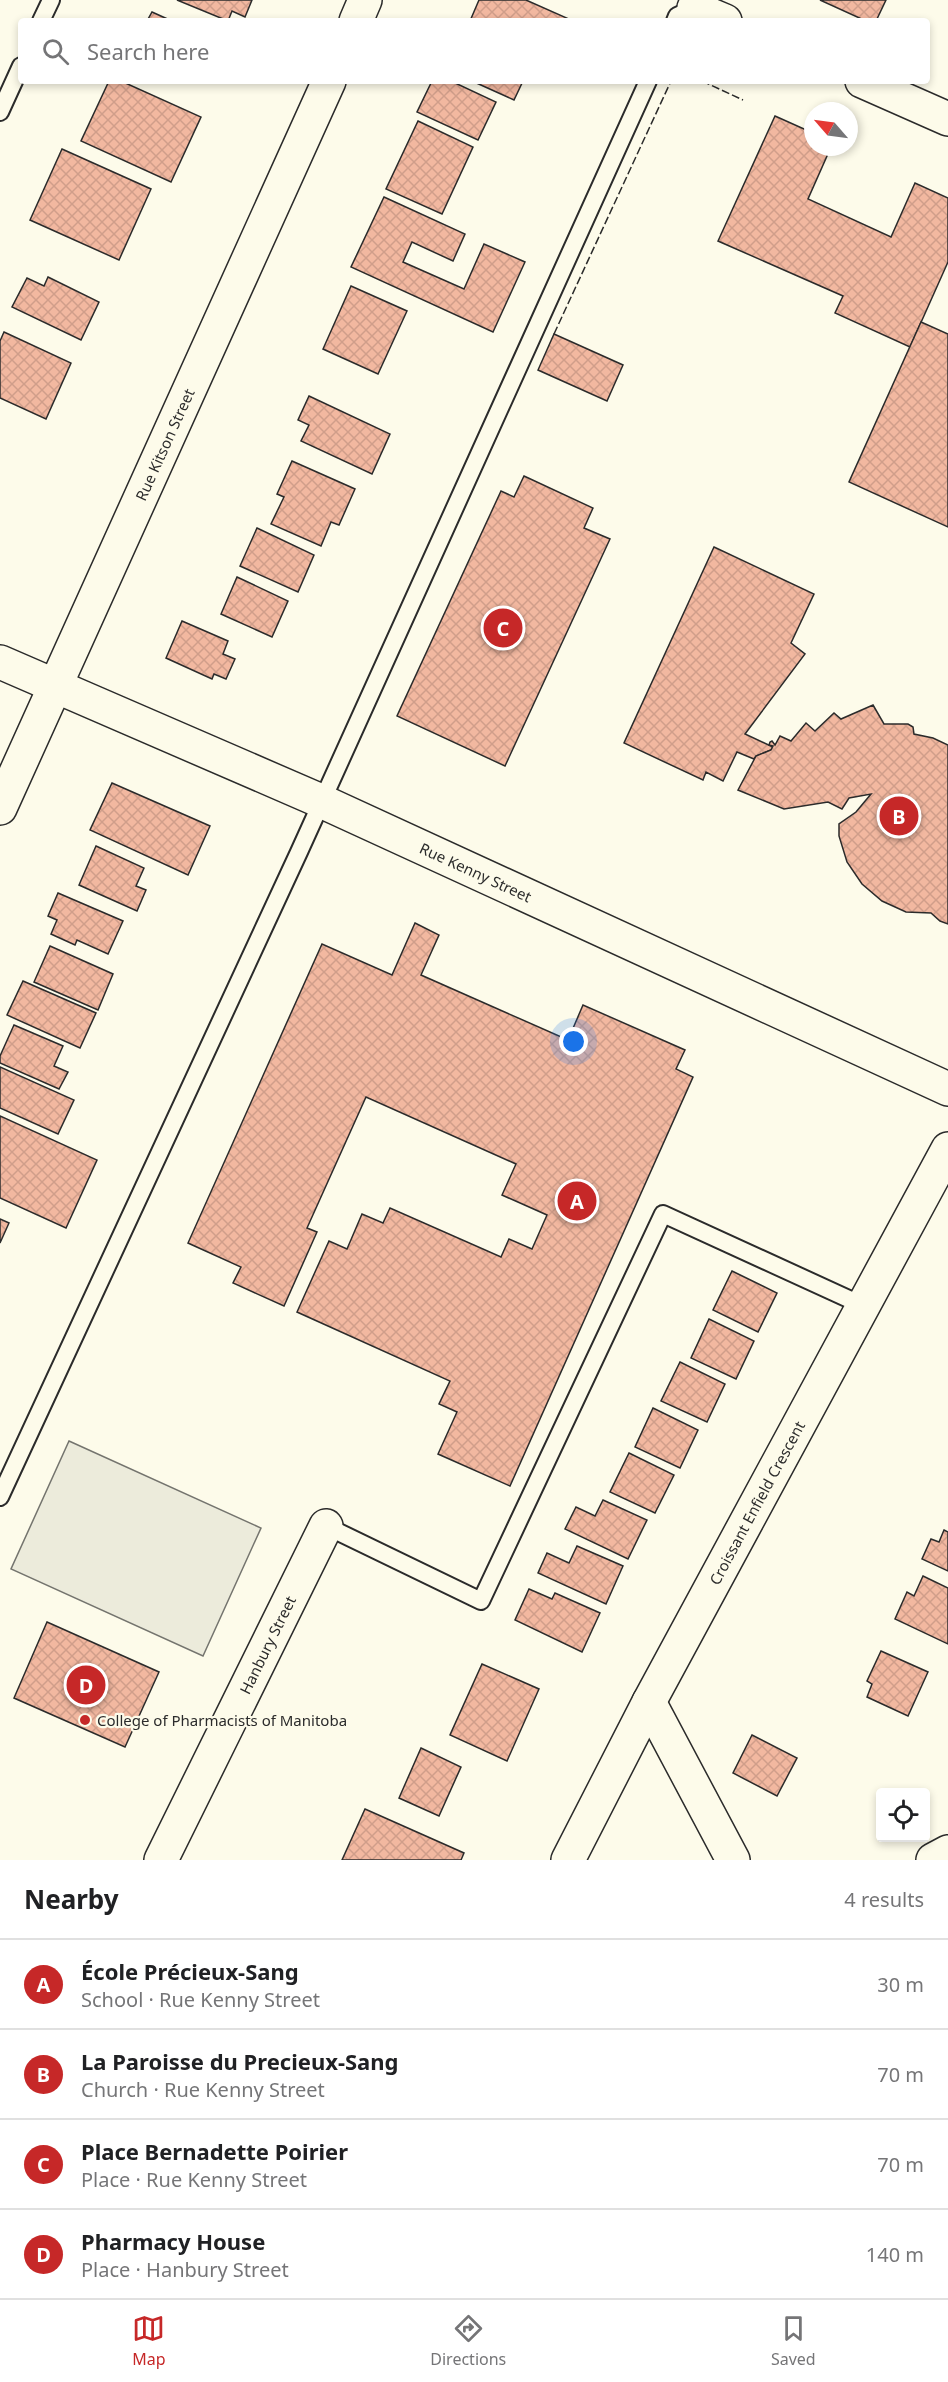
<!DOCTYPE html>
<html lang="en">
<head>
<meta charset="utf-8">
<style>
  body { margin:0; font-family:"Noto Sans",sans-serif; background:#f6f6f6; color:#202124 }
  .controls { position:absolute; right:18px; bottom:18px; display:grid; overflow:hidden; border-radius:6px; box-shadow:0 3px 9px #0003 }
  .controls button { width:54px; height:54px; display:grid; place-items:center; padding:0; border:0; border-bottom:2px solid #e0e0e0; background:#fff; color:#202124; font:30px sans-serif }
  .compass { position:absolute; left:804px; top:102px; width:54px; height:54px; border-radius:50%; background:#fff; box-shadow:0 3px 9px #0003; rotate:298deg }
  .you { position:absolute; left:574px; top:1042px; width:21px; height:21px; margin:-15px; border:4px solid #fff; border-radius:50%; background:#1a73e8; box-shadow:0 0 0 9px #1a73e833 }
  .badge { display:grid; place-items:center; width:39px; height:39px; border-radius:50%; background:#c62828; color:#fff; font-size:20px; font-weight:700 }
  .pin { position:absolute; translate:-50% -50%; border:3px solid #fff; box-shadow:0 2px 6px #0006 }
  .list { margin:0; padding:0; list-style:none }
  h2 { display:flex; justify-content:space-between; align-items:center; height:78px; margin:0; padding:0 24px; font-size:26px }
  h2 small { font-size:20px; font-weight:400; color:#757577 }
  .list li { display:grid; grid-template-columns:39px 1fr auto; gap:18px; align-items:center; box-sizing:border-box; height:90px; padding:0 24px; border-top:2px solid #e0e0e0 }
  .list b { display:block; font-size:22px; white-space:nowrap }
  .list p { margin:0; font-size:20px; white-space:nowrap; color:#757577 }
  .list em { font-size:20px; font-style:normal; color:#757577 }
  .icon { flex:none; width:33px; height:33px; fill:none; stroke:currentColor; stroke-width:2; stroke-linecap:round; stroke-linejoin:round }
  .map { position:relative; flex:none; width:948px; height:1860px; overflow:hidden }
  .search { position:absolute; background:#fff; box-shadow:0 3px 9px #0003; left:18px; right:18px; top:18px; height:66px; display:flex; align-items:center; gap:15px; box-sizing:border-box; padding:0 21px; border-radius:6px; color:#757577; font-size:22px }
  .sheet { height:438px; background:#fff }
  nav { display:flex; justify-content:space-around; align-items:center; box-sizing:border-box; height:84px; border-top:2px solid #e0e0e0; background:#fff; font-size:16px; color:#757577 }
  nav a { display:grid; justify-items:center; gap:3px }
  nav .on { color:#c62828 }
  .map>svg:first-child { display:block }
</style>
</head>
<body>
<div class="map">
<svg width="948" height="1860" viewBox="0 0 948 1860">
  <defs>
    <pattern id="building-cross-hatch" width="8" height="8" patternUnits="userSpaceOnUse" patternTransform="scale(1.5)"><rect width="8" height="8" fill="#f2b8a0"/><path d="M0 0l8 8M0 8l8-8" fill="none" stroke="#d09e8a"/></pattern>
  </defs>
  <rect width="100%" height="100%" fill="#fdfbea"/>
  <path fill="#ecebdb" stroke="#74746e" stroke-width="1.5" d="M69 1441 261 1528 203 1656 11 1569Z"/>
  <g fill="url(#building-cross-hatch)" stroke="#2b2b2b" stroke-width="1.5">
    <path d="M177 0H252L245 17 232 11 228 21Z"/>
    <path d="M479 0H526L569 19 568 21H470Z"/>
    <path d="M820 0H886L876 21H866Z"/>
    <path d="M152 12 172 21H147Z"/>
    <path d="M109 81H121L201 117 171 182 81 141Z"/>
    <path d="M432 81H451L496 102 478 140 417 112Z"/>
    <path d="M472 81H523L514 100Z"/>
    <path d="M775 116 813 133V147H831L808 199 891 237 915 183 948 198V262L910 347 835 313 843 296 718 241Z"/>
    <path d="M418 121 473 147 442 214 386 189Z"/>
    <path d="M62 149 151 189 119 260 30 220Z"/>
    <path d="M384 197 465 234 453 261 412 242 403 262 464 289 484 244 525 262 493 332 351 267Z"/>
    <path d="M48 277 99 302 81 340 12 307 27 278 44 286Z"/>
    <path d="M351 286 407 311 378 374 323 349Z"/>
    <path d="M921 322 948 334V527L849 482Z"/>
    <path d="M4 332 71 363 46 419 0 398V341Z"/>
    <path d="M554 334 623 365 607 401 538 370Z"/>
    <path d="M309 396 390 434 372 474 301 441 309 425 298 420Z"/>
    <path d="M292 461 355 489 339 525 331 522 321 546 271 524 284 497 277 494Z"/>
    <path d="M524 476 593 508 584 528 610 539 505 766 397 716 501 491 514 497Z"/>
    <path d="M257 528 314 555 298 592 240 566Z"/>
    <path d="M714 547 814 594 791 643 805 654 745 734 773 747 771 750 756 756 754 759 737 752 723 781 706 772 703 780 624 743Z"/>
    <path d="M237 577 288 601 272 637 221 614Z"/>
    <path d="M182 621 228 641 223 654 235 659 226 679 214 674 212 679 166 658Z"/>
    <path d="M873 705 884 724H908L913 727 914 734 933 738 948 745V924L940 921 931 913 906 912 882 901 862 884 847 862 839 836V824L856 812 871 794 849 798 842 809 828 802 784 809 738 790 756 756 771 750 773 746 769 745 770 742 772 741 775 745 780 736 791 741 806 723 815 731 834 713 841 719Z"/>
    <path d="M112 783 210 826 188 875 90 830Z"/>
    <path d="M96 846 144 868 136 886 146 890 137 911 79 885Z"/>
    <path d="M58 893 123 921 108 954 77 940 75 945 51 934 57 920 48 916Z"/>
    <path d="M415 923 439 935 421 975 568 1040 583 1005 685 1050 676 1069 693 1077 510 1486 438 1454 457 1412 439 1404 450 1381 297 1312 329 1241 347 1249 362 1214 383 1223 390 1208 501 1257 509 1239 532 1249 547 1215 502 1195 516 1164 366 1097 307 1228 317 1232 284 1306 233 1283 241 1267 188 1243 322 944 392 975Z"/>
    <path d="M50 946 113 974 98 1010 34 982Z"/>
    <path d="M23 981 96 1013 80 1048 7 1015Z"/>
    <path d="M14 1025 63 1046 54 1066 68 1072 59 1089 0 1063V1056Z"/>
    <path d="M0 1067 74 1100 58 1134 0 1108Z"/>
    <path d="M0 1116 97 1160 66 1228 0 1198Z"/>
    <path d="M0 1219 9 1223 0 1243Z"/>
    <path d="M732 1271 777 1293 758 1332 713 1310Z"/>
    <path d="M709 1319 754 1341 736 1379 691 1358Z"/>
    <path d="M680 1362 725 1384 707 1422 661 1401Z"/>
    <path d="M653 1408 698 1430 680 1468 635 1447Z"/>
    <path d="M629 1453 674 1475 655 1513 610 1492Z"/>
    <path d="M603 1500 647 1520 628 1559 565 1529 576 1507 595 1516Z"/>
    <path d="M944 1530 948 1532V1571L922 1559 931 1539 939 1542Z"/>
    <path d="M577 1546 623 1566 606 1604 538 1573 547 1553 569 1563Z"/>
    <path d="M923 1576 948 1588V1644L895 1619 907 1592 914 1596Z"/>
    <path d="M529 1589 552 1599 555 1593 600 1613 582 1652 515 1620Z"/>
    <path d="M47 1622 159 1672 125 1747 14 1698Z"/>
    <path d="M881 1651 928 1672 908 1716 867 1697 872 1684 867 1681Z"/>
    <path d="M482 1664 539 1689 507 1761 450 1735Z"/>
    <path d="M752 1735 797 1758 777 1796 733 1773Z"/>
    <path d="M421 1748 461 1767 439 1816 399 1798Z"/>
    <path d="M365 1809 464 1853 461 1860H342Z"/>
  </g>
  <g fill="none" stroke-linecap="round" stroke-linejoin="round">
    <g stroke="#2b2b2b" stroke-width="20">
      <g id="lane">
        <path d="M41 21 51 0"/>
        <path d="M675 21 677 16 694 8"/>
        <path d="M0 112 21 66"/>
        <path d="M0 1497 299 852 648 81"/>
        <path d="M326 1526 481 1601 663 1214 864 1306"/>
      </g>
    </g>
    <g stroke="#2b2b2b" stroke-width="36">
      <g id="street">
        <path d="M698 0 694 8 725 21"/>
        <path d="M356 21 365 0"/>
        <path d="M862 81 948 119"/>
        <path id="s1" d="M0 662 321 801 948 1089"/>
        <path id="s2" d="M0 808 329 81"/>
        <path id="s3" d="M161 1860 326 1526"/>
      </g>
    </g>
    <g stroke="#2b2b2b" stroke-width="36">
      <g id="secondary">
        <path id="s4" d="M568 1860 649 1702 948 1149"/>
      </g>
    </g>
    <g stroke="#2b2b2b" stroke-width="36">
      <g id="highway">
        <path d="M649 1702 733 1860"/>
        <path d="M933 1860 948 1852"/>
      </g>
    </g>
    <use href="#lane" stroke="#fdfbea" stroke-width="16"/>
    <use href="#street" stroke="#fdfbea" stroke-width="33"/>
    <use href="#secondary" stroke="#fdfbea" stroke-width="33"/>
    <use href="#highway" stroke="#fdfbea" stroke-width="33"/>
    <g stroke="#2b2b2b" stroke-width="1.5" stroke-dasharray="8 3" stroke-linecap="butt">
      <path d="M702 81 743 100"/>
      <path d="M554 334 671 81"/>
    </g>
  </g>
  <circle fill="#c62828" stroke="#fdfbea" stroke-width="2" cx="85" cy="1720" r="6"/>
  <g text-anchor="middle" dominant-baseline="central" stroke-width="4.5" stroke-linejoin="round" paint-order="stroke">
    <g font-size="15" fill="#2b2b2b" stroke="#fdfbea">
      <text stroke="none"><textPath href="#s2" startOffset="399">Rue Kitson Street</textPath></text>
      <text stroke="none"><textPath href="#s1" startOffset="520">Rue Kenny Street</textPath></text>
      <text stroke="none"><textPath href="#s4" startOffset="404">Croissant Enfield Crescent</textPath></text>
      <text stroke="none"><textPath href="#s3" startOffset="240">Hanbury Street</textPath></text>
    </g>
    <g font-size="15" fill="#2b2b2b" stroke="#fdfbea" text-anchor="start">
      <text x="97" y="1720">College of Pharmacists of Manitoba</text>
    </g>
  </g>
</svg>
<div class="controls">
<button><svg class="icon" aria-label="locate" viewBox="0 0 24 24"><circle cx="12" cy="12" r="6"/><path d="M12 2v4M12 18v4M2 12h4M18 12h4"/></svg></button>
</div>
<svg class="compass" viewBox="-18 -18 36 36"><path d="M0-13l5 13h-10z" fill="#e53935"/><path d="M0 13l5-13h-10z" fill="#757577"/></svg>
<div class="you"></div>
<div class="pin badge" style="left:577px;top:1201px">A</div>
<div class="pin badge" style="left:899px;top:816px">B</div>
<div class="pin badge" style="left:503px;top:628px">C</div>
<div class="pin badge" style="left:86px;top:1685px">D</div>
<div class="search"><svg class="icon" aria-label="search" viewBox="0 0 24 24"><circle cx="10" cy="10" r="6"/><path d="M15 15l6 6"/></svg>Search here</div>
</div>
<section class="sheet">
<h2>Nearby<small>4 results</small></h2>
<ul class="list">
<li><span class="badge">A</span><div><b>École Précieux-Sang</b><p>School · Rue Kenny Street</p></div><em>30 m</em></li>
<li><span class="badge">B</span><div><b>La Paroisse du Precieux-Sang</b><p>Church · Rue Kenny Street</p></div><em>70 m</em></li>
<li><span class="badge">C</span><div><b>Place Bernadette Poirier</b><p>Place · Rue Kenny Street</p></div><em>70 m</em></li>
<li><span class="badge">D</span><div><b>Pharmacy House</b><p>Place · Hanbury Street</p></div><em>140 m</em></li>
</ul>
</section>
<nav>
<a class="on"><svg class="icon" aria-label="map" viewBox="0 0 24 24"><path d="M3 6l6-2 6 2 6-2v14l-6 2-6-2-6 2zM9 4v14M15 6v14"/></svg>Map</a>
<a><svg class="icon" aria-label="directions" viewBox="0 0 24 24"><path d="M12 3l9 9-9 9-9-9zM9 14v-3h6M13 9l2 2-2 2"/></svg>Directions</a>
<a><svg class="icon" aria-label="saved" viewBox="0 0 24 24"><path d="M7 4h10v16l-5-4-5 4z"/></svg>Saved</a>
</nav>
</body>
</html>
